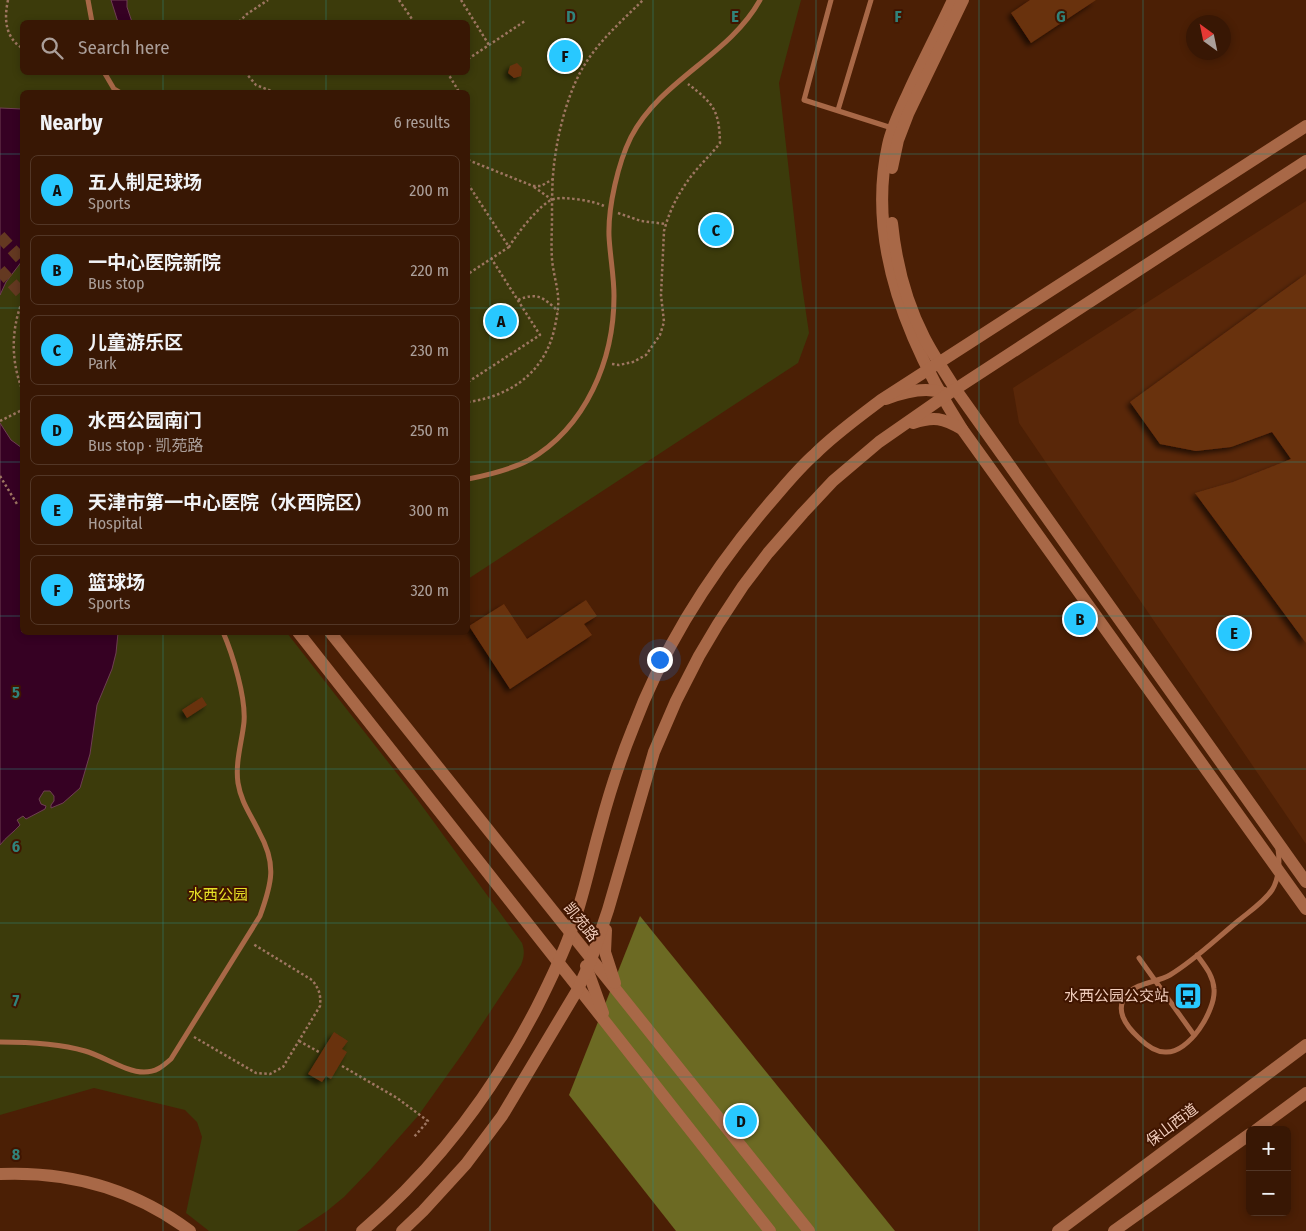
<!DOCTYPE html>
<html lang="en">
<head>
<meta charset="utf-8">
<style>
  body { margin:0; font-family:"Fira Sans Condensed","Noto Sans SC",sans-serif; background:#432413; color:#f1f3f6 }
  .controls { position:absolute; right:15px; bottom:15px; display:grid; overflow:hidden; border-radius:8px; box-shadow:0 2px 8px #0003 }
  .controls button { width:45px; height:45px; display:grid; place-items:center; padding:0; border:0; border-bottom:1px solid #523626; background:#381704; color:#f1f3f6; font:25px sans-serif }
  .compass { position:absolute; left:1186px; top:15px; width:45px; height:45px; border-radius:50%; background:#381704; box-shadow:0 2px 8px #0003; rotate:327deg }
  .you { position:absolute; left:659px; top:659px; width:18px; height:18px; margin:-12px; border:4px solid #fff; border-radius:50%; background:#1a73e8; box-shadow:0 0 0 8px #1a73e833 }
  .badge { display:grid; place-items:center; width:32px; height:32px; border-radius:50%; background:#28c8ff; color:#111; font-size:16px; font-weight:700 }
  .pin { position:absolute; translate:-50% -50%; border:2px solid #fff; box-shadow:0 1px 5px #0006 }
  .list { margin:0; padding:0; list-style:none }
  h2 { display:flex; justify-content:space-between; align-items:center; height:65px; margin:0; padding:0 20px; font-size:21px }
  h2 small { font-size:16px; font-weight:400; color:#ab9f9a }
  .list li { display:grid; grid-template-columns:32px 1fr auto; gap:15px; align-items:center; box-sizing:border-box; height:70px; margin:0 10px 10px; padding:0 10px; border:1px solid #523626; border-radius:8px }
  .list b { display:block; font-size:19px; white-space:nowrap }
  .list p { margin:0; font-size:16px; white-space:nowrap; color:#ab9f9a }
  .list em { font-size:16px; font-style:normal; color:#ab9f9a }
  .icon { flex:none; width:28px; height:28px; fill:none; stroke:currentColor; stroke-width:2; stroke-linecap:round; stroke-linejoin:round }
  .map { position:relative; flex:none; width:1306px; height:1231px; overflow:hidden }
  .search { position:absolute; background:#381704; box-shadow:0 2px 8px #0003; left:20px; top:20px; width:450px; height:55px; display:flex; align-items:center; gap:12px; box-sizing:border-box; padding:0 18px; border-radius:8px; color:#ab9f9a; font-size:19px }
  .panel { position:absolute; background:#381704; box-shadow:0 2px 8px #0003; left:20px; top:90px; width:450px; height:545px; border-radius:8px }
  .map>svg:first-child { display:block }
</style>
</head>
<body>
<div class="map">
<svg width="1306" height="1231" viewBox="0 0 1306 1231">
  <defs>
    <filter id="shadow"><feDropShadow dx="-3.5" dy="3.5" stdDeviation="2.5" flood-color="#0009"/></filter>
  </defs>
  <rect width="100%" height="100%" fill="#4b1f05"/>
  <path fill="#592709" d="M1306 201V844L1019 423 1013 388Z"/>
  <path fill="#3c3b0b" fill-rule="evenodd" d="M0 0H801L779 83 801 279 809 333 798 363 468 579V92H22V632L287 633 417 799 522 943C525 951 524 958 521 965L463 1053 418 1116 371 1169 344 1197 327 1211 297 1231H209L186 1213 202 1137 197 1122 185 1110 94 1088 0 1115ZM22 22H468V72H22Z"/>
  <path fill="#6c6a23" d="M640 916 895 1231H676L569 1095Z"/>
  <g fill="#360123" stroke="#6f3f52">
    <path d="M111 0H127V7L132 22H118Z"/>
    <path d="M0 108 22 109V261L6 282 0 295Z"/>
    <path d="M0 423 11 440 22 448V632L118 633 116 653 112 669 97 705 90 754 80 788 63 803 51 808V805L54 801V796L50 791H44L39 799 41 804 46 806 45 809 26 819 23 816 17 820 20 825C14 832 6 837 0 845Z"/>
  </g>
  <g fill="#69310f" filter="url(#shadow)">
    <path d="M1030 0H1096L1031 43 1011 13Z"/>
    <path d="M517 63 522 68 521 76 514 78 508 73 510 66Z"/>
    <path d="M1306 274V643L1195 493 1233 482 1291 459 1272 432 1231 447 1196 451 1160 444 1130 402Z"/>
    <path d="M586 600 597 616 584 624 592 635 510 689 469 626 504 604 527 639Z"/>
    <path d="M202 697 207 705 187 718 182 710Z"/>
    <path d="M334 1032 348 1041 342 1049 347 1052 331 1079 326 1076 322 1082 308 1074Z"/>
  </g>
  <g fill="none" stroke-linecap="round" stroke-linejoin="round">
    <g stroke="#643921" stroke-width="12" stroke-dasharray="12 6" stroke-linecap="butt">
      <path d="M0 236 22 260"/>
      <path d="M0 270 22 294"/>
    </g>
    <g stroke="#9e7661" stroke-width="2.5" stroke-dasharray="2.5 2.5" stroke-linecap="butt">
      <path d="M8 0C4 19 5 37 22 48"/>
      <path d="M399 0 414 22"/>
      <path d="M461 0 489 45"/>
      <path d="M239 22 247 14 268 0"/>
      <path d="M468 59 525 21"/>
      <path d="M245 72 256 85 274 92"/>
      <path d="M447 72 458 90 454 92"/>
      <path d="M468 160 533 186H541L553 179"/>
      <path d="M468 184 509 247 468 274"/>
      <path d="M534 187 551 199"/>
      <path d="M618 213 641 221 666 224"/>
      <path d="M509 247C516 235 541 202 554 199 564 196 594 201 604 206"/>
      <path d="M518 300C537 292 543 297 558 311"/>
      <path d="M22 302C11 330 11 361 22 389"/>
      <path d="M612 364 619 365 633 362 646 355 660 335 664 322 661 295 664 231C670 208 681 188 697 169 705 160 713 152 720 143 719 110 714 104 688 84"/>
      <path d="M468 382 540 335 491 258"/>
      <path d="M468 402C512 396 546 371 555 326 557 316 559 307 558 296 557 284 553 272 552 259 551 245 552 231 552 217 552 197 552 177 555 157 559 127 570 86 587 61 602 38 624 19 643 0"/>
      <path d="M0 421 22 410"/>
      <path d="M0 476 17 504"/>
      <path d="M194 1037 256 1073 270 1074 283 1067 320 1006C321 994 319 989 312 980L253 944"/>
      <path d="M299 1041 319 1052"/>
      <path d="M342 1066 397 1098 428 1121 414 1137"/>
    </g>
    <g stroke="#a86847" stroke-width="5">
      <path d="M88 0 92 22"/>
      <path d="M831 0 804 100 892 128"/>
      <path d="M104 72 114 89 119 92"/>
      <path d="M838 110 871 0"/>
      <path d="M468 479C488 475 510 470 529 460 586 427 614 360 614 296 614 276 610 256 609 236 608 207 618 163 631 137 661 79 729 56 760 0"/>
      <path d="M1197 955C1205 966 1213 975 1214 989 1216 1010 1189 1054 1165 1052 1155 1052 1146 1045 1139 1038 1126 1026 1113 1009 1128 993 1137 983 1158 982 1170 975 1195 960 1216 939 1238 921 1250 911 1264 902 1272 890 1279 879 1280 862 1278 849"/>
      <path d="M1139 958 1194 1035"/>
      <path d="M0 1042C28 1042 57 1043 85 1051 103 1056 126 1072 144 1072 156 1072 162 1067 171 1059L260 916C272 883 277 864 259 832 251 815 241 802 238 783 235 762 242 742 244 722 246 698 233 655 223 632"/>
    </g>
    <g stroke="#a86847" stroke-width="12">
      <path d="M953 0C939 30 924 59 910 89 902 107 892 126 888 145 866 244 910 347 962 429L1306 909"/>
      <path d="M892 168 898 140 908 114 963 0"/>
      <path d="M892 223C896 262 906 302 924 337 933 355 945 372 956 390L1306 882"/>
      <path d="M886 399C904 392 925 386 944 393"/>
      <path d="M0 1174C70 1171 134 1189 190 1231"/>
    </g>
    <g stroke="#a86847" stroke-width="12">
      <path d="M913 423C934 416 943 418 962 429"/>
      <path d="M298 632 770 1231"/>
      <path d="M330 632 809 1231"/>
      <path d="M606 930 605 952 615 983"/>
      <path d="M586 966 603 1013"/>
      <path d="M1256 1130 1306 1093"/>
      <path d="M362 1231C435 1169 493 1092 537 1007 549 983 561 959 570 934 583 899 590 863 600 828 609 794 620 760 633 728 665 643 715 566 774 498 787 483 800 467 815 454 835 434 859 417 881 400L1306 126"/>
      <path d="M402 1231 423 1211 466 1164 502 1116 578 989 591 960 608 910 654 752 676 701 699 656 718 624 743 586 768 553 803 513 833 481 879 442 948 394 1306 161"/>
      <path d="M1058 1231 1306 1045"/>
      <path d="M1114 1231 1250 1134"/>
    </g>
  </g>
  <path fill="none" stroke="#31837a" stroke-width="1" stroke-opacity="0.55" d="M163 0V22M326 0V22M490 0V1231M653 0V1231M816 0V1231M979 0V1231M1143 0V1231M163 72V92M326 72V92M0 154H22M468 154H1306M0 308H22M468 308H1306M0 462H22M468 462H1306M0 616H22M468 616H1306M163 632V1231M326 632V1231M0 769H1306M0 923H1306M0 1077H1306"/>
  <defs>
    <g id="bus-square" transform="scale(1.4375)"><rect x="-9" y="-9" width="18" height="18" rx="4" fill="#28c8ff" stroke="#401500"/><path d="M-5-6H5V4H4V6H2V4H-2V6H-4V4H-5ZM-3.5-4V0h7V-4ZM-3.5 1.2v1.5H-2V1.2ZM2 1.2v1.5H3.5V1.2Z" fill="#111"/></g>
  </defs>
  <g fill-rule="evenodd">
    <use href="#bus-square" x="1188" y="996"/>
  </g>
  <g text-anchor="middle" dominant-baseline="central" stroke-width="4" stroke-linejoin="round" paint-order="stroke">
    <g font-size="15" fill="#e7e125" stroke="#401500">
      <text x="218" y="895">水西公园</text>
    </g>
    <g font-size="15" fill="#f3cfbe" stroke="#401500">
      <text transform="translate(581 922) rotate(51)">凯苑路</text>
      <text transform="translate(1172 1125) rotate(-37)">保山西道</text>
    </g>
    <g font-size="15" fill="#f3cfbe" stroke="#401500" text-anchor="end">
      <text x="1169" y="996">水西公园公交站</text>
    </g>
  </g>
  <g font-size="16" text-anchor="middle" font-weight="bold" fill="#31837a" stroke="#401500" stroke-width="4" stroke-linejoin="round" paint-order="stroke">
    <text x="571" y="22">D</text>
    <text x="735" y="22">E</text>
    <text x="898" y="22">F</text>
    <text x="1061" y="22">G</text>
    <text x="16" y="698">5</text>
    <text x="16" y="852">6</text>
    <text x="16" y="1006">7</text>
    <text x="16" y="1160">8</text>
  </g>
</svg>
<div class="controls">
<button>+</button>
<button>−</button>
</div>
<svg class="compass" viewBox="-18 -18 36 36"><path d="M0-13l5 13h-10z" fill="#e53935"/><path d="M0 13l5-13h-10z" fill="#ab9f9a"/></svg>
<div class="you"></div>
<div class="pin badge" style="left:501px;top:321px">A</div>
<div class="pin badge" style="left:1080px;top:619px">B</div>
<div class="pin badge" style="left:716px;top:230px">C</div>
<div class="pin badge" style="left:741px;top:1121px">D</div>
<div class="pin badge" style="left:1234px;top:633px">E</div>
<div class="pin badge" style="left:565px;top:56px">F</div>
<div class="search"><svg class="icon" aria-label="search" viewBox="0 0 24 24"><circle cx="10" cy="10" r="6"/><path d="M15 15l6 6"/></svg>Search here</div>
<section class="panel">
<h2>Nearby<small>6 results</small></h2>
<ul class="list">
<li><span class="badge">A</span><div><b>五人制足球场</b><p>Sports</p></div><em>200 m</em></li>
<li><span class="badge">B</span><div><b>一中心医院新院</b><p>Bus stop</p></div><em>220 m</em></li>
<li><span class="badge">C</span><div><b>儿童游乐区</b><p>Park</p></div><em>230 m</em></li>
<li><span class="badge">D</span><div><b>水西公园南门</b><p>Bus stop · 凯苑路</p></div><em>250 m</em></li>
<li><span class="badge">E</span><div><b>天津市第一中心医院（水西院区）</b><p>Hospital</p></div><em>300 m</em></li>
<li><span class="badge">F</span><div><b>篮球场</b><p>Sports</p></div><em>320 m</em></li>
</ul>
</section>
</div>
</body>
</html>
